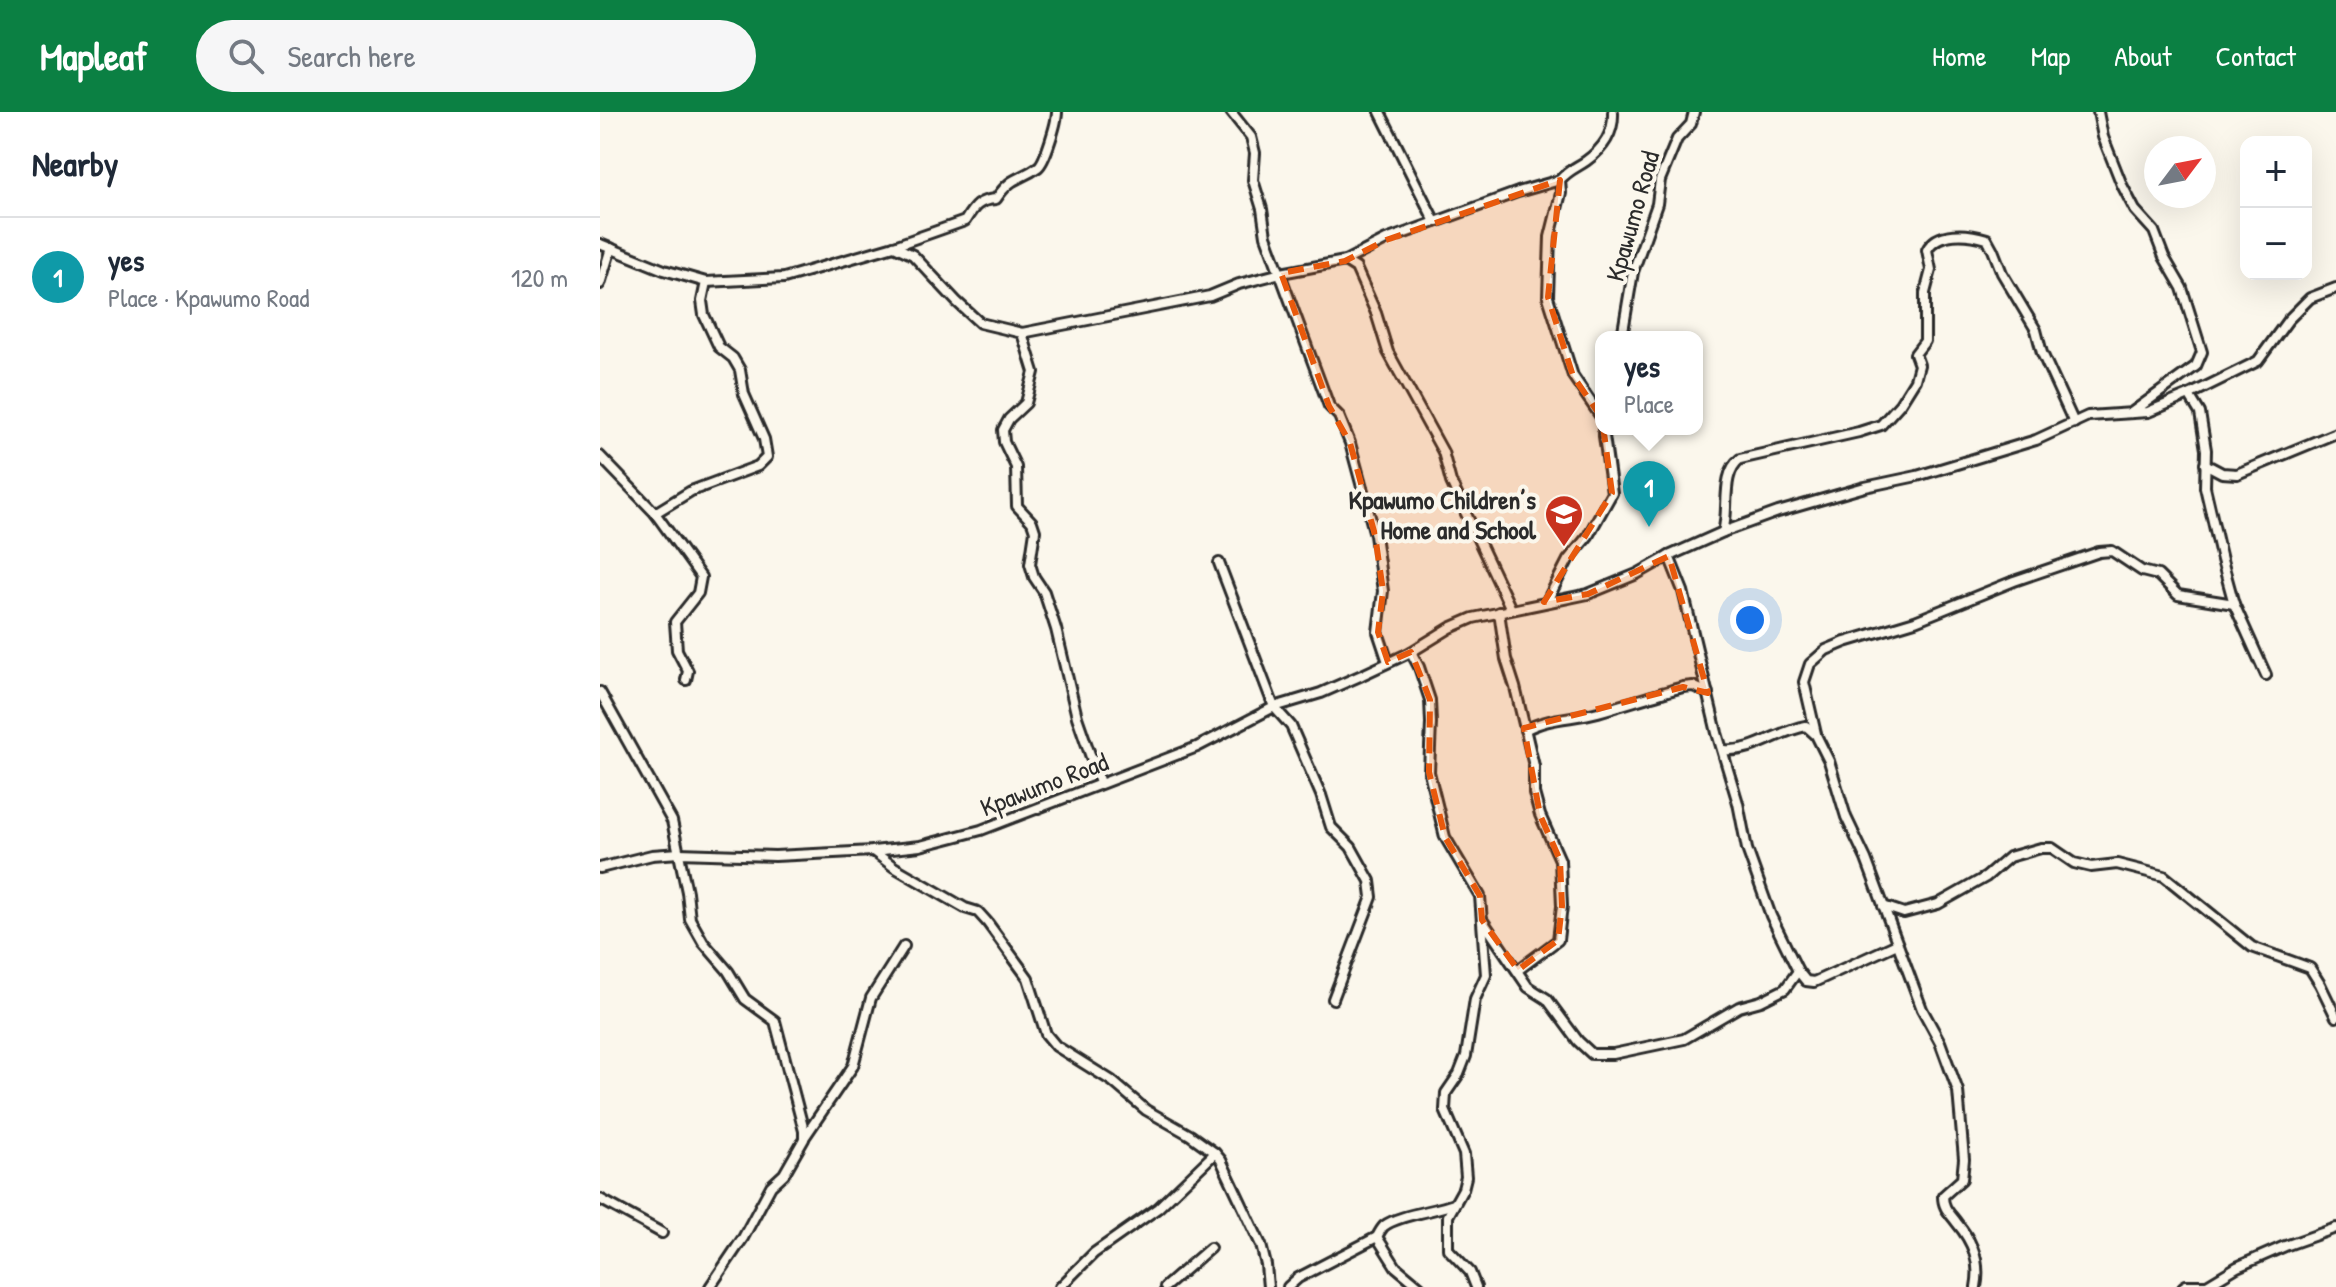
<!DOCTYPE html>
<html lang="en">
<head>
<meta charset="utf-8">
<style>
  body { margin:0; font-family:"Patrick Hand",sans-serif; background:#f6f6f7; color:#1f2937 }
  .controls { position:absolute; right:24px; top:24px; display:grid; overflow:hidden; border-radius:16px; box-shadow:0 8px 32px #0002 }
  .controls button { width:72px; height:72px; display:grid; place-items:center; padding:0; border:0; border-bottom:2px solid #e0e1e3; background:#fff; color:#1f2937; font:40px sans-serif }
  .compass { position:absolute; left:1544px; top:24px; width:72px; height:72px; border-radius:50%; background:#fff; box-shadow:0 8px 32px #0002; rotate:58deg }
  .you { position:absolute; left:1150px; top:508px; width:28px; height:28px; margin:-20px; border:6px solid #fff; border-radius:50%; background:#1a73e8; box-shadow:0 0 0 12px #1a73e833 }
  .badge { display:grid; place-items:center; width:52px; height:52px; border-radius:50%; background:#0b8043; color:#fff; font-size:26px; font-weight:700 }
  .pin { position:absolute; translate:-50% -66px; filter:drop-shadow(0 2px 4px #0008) }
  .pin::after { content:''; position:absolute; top:42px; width:28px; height:24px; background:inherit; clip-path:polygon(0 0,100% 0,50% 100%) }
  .popup { position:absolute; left:995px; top:219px; width:108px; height:104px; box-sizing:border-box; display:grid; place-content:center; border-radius:16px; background:#fff; filter:drop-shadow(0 2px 6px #0005); font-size:26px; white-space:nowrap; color:#747a83 }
  .popup b { font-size:30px; color:#1f2937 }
  .popup::after { content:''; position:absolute; left:50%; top:100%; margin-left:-16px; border:16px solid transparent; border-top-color:#fff }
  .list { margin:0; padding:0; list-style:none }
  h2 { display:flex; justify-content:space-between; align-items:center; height:104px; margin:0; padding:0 32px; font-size:34px }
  h2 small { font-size:26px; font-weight:400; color:#747a83 }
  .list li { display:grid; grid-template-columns:52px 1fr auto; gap:24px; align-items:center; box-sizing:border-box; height:120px; padding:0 32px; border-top:2px solid #e0e1e3 }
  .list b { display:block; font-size:30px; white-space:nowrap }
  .list p { margin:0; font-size:26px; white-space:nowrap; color:#747a83 }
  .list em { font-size:26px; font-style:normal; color:#747a83 }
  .icon { flex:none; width:44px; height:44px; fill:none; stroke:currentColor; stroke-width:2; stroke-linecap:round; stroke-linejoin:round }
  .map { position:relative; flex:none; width:1736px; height:1175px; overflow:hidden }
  header { display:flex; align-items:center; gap:48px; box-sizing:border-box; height:112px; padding:0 40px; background:#0b8043; color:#fff }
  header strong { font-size:38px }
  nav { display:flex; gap:44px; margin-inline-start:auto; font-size:28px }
  .search { width:560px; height:72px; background:#f6f6f7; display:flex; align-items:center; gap:20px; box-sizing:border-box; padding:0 28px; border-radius:44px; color:#747a83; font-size:30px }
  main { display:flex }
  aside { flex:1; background:#fff }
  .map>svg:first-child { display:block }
</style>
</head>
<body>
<header>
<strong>Mapleaf</strong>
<div class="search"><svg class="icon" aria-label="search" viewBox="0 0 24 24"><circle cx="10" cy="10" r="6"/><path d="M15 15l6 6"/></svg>Search here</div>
<nav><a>Home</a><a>Map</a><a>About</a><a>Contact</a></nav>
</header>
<main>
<aside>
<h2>Nearby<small></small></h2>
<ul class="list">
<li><span class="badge" style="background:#0f9aa8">1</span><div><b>yes</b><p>Place · Kpawumo Road</p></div><em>120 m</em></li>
</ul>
</aside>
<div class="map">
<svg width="1736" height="1175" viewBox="0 0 1736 1175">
  <rect width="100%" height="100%" fill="#fbf7ec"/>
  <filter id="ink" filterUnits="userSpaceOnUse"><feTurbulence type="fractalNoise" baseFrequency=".0125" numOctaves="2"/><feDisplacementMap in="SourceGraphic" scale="16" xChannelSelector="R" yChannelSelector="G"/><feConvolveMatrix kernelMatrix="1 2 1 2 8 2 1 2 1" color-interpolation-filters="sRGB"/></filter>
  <g filter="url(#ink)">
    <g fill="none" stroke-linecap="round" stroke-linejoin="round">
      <g stroke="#2b2b2b" stroke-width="14">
        <g id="street">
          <path d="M631 0 651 25 655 41 653 68 662 97 666 124 729 294 739 304 750 331 775 423 783 479 778 520 788 550"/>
          <path d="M780 0 835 110"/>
          <path d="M1498 0 1503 25 1522 73 1535 98 1554 119 1564 145 1582 176 1602 240 1596 254 1531 301"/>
          <path d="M0 132 64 158 106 170 184 166 294 134 365 109C374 94 379 88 396 87 412 63 419 69 438 55 445 50 457 10 457 0"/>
          <path d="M294 134 313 143 357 190 380 211 422 221 610 184 639 172 681 161 745 149 786 128 918 80 960 68"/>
          <path d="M745 149 756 156 776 201 788 240 843 340 851 370 911 497"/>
          <path d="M0 172 11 136"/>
          <path d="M422 221 434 260 426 291 409 307 403 318 404 330 416 355 417 394 432 410 435 419 430 452 434 465 444 480 456 517 477 605 500 671"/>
          <path d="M1022 225 1033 160 1057 92 1060 68 1077 27 1091 12 1094 0"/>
          <path d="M1589 283 1600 301 1606 338 1605 375 1622 448 1634 492 1666 563"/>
          <path d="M1001 305 973 264 948 185 950 125 961 81 960 68C968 58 976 56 986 49 1004 36 1014 21 1013 0"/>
          <path d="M0 344 55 401 101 465 98 481 75 510 77 538 88 559 86 568"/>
          <path d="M1605 352 1622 361 1637 362 1736 321"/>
          <path d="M55 401 91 379 158 354 167 345 164 327 144 282 140 258 133 246 119 235 104 203 102 189 106 170"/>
          <path d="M1123 420C1130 398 1120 362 1140 347L1259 320 1281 313 1300 292 1315 268 1319 253 1315 242 1325 229V181L1331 158 1327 138C1337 118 1368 121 1387 127L1393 138 1402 161 1436 218 1442 241 1474 311"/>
          <path d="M1069 444 1083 479 1117 621 1138 691 1147 737 1171 804 1198 859 1206 869 1214 870 1297 832"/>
          <path d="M619 451 674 595 691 614 721 683 731 715 751 735 770 769 772 785 733 887"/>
          <path d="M947 489 968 448 988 424 1012 381 1003 317"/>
          <path d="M899 500 906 547 915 575 934 654V681L940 703 960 748 962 794 958 828 918 858"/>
          <path d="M811 540 819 555 830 588 831 611 829 660 845 725 880 784 886 863 875 887 866 944 859 962 846 981 845 998 864 1042 866 1065 863 1077 848 1104V1137L870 1160 876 1175"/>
          <path d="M0 580 72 709 87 780 90 807 103 830 128 859 145 887 175 909 204 1019V1027L184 1062 171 1074 143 1126 110 1175"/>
          <path d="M925 618C948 605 973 607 998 600 1026 592 1054 583 1083 575L1093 574 1108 581"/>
          <path d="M1216 622 1204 570 1210 552 1226 538 1245 530 1315 509 1414 469 1499 440 1512 439 1542 459 1558 463 1578 483 1634 492"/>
          <path d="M1123 638C1154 641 1177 619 1206 614L1216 623 1229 649 1246 705 1266 747 1322 897 1340 930 1358 979 1364 1047 1362 1067 1343 1084C1343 1097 1350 1101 1357 1111 1373 1130 1381 1150 1376 1175"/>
          <path d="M273 739 294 755 365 796 378 800 387 810 428 866 446 922 456 934 512 969 546 998 590 1023 615 1041 621 1048 661 1133 666 1153 668 1175"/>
          <path d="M0 756 52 743 79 741 175 744 273 739 320 734 381 718 597 635 674 595 721 581 762 563 811 540 850 516 873 506 988 482 1037 462 1069 444 1123 420 1178 400 1265 375 1317 364 1436 328 1488 304 1548 300 1589 283 1658 249 1688 208 1710 186 1736 176"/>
          <path d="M1283 794 1304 801 1338 792 1386 765 1409 745 1441 736H1452L1474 751 1491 755 1517 752 1564 764 1652 835 1710 856 1720 872 1736 905"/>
          <path d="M883 809 928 875 947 887 978 929 992 942H1013L1084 927 1139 895 1161 889 1185 877 1198 859"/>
          <path d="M204 1026 253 954 271 886 304 834"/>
          <path d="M0 1087 62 1121"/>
          <path d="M777 1125 796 1155 820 1175"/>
          <path d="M460 1175 494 1141 558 1096 615 1041"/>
          <path d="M565 1175 610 1136"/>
          <path d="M688 1175 698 1166 777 1125C779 1121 781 1117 784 1114 798 1103 835 1099 854 1092"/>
          <path d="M1583 1175 1586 1173H1607L1637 1155 1685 1134 1736 1116"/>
        </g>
      </g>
      <use href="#street" stroke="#fbf7ec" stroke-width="8"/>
    </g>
  </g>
  <path fill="#e8590c" fill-opacity="0.2" stroke="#e8590c" stroke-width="6" stroke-dasharray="16 10" stroke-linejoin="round" d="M960 68 948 185 973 264 1002 306 1012 381 944 490 988 482 1069 444 1108 581 1083 575 924 616 940 703 960 748 962 794 958 828 918 858 882 808 880 784 845 725 829 660 830 588 811 540 788 550 778 520 783 479 775 423 750 331 729 294 681 161 745 149 786 128Z"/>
  <defs>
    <g id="school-pin" transform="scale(2)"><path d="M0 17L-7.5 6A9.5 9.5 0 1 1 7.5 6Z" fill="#c8321e" stroke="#fbf7ec"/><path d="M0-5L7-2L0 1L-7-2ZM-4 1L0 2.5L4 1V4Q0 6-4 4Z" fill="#fff"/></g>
  </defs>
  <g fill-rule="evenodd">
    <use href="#school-pin" x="964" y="402"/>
  </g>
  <g text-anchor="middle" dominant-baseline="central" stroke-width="8" stroke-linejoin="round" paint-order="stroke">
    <g font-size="26" fill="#2b2b2b" stroke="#fbf7ec">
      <text transform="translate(1032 104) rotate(-74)">Kpawumo Road</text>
      <text transform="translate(444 672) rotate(-21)">Kpawumo Road</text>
    </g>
    <g font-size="26" font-weight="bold" fill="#2b2b2b" stroke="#fbf7ec" text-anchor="end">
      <text x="936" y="387">Kpawumo Children’s<tspan x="936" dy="30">Home and School</tspan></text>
    </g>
  </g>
</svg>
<div class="controls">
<button>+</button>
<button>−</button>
</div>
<svg class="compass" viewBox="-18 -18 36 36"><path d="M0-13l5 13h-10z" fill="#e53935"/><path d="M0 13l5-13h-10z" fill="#747a83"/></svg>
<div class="you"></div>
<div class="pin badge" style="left:1049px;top:415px;background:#0f9aa8">1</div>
<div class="popup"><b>yes</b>Place</div>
</div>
</main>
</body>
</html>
